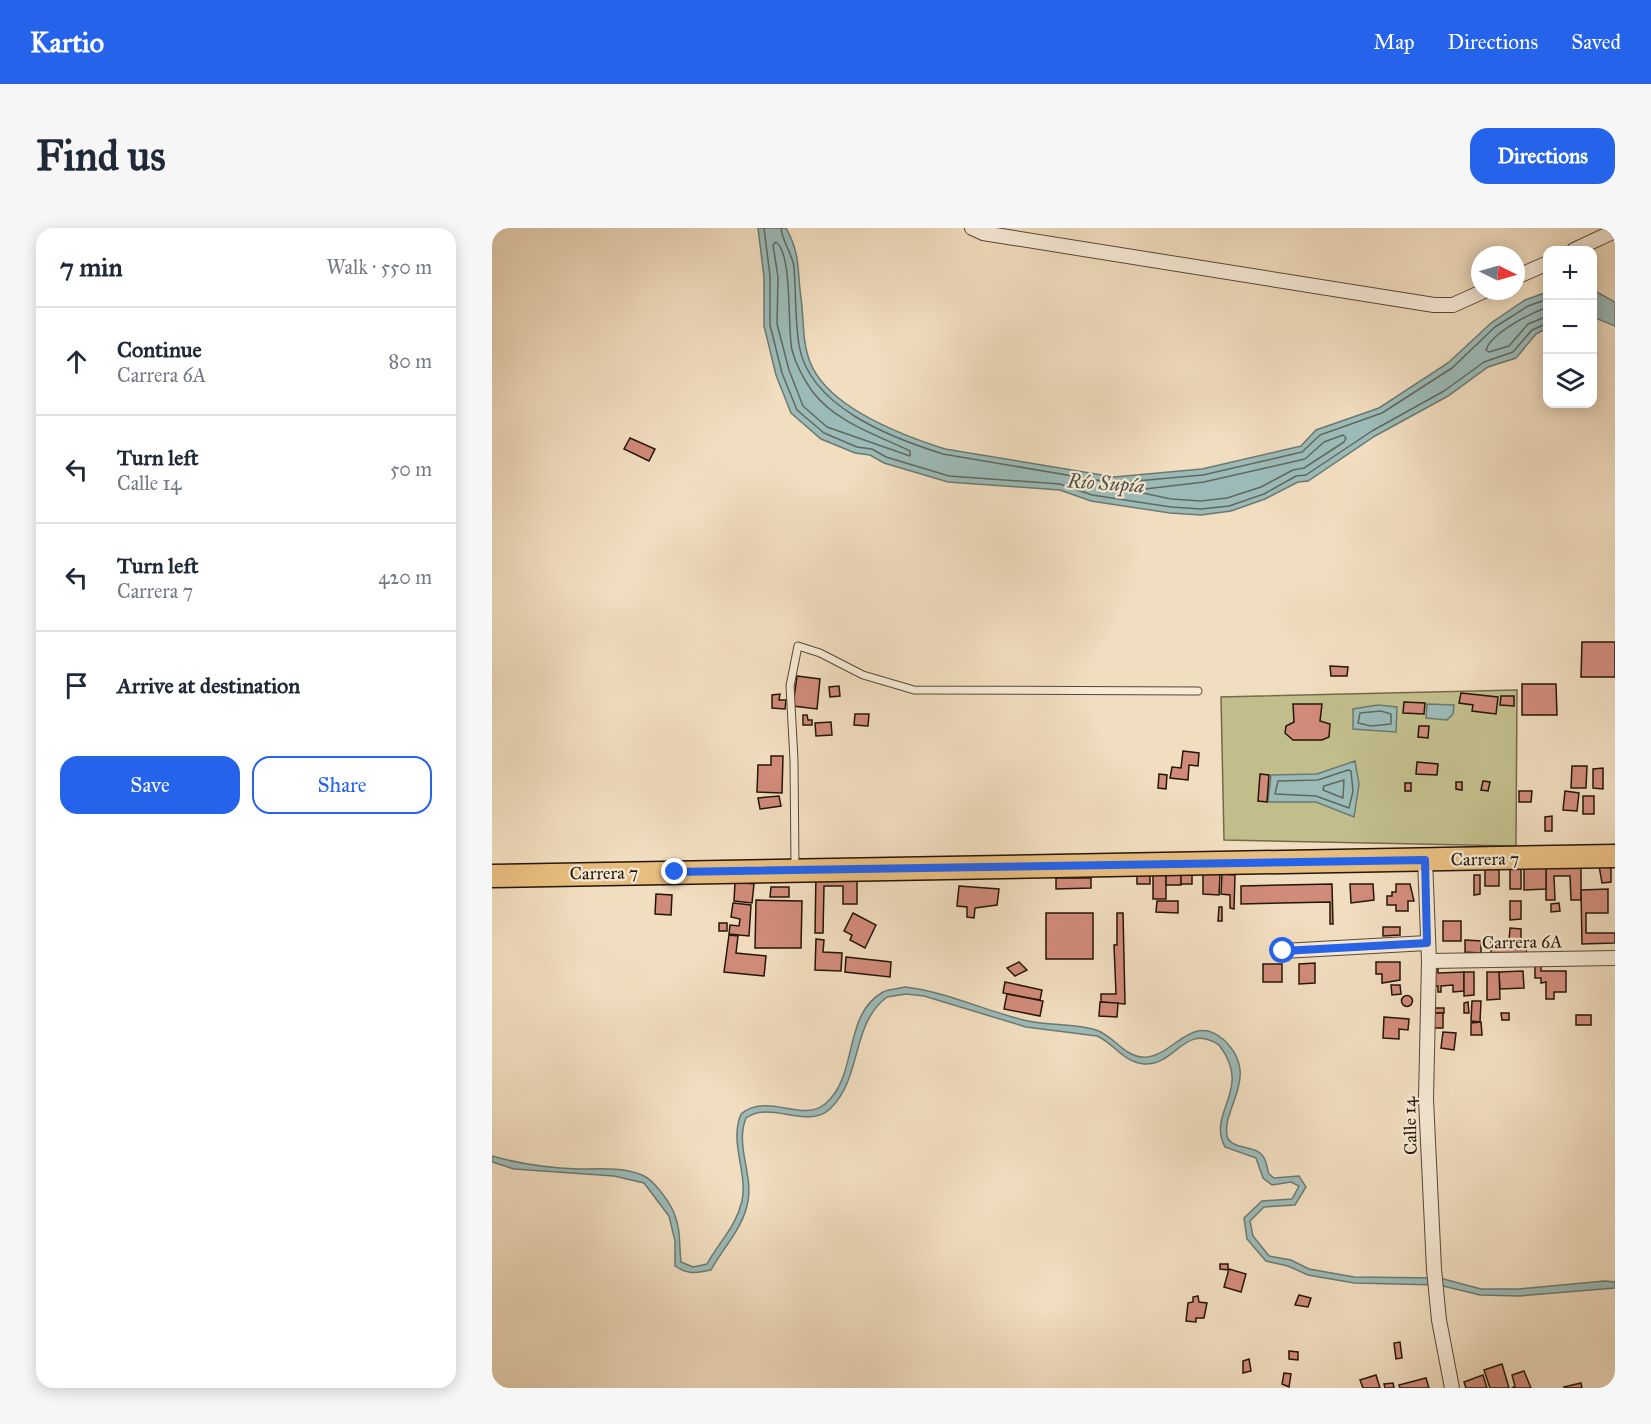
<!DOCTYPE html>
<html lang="en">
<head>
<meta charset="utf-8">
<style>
  body { margin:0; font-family:"IM FELL Great Primer",serif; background:#f6f6f7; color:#1f2937 }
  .controls { position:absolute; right:18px; top:18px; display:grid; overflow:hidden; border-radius:12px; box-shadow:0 3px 15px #0003 }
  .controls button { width:54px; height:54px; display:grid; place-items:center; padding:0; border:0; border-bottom:2px solid #e0e1e3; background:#fff; color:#1f2937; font:30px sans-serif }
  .compass { position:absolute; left:979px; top:18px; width:54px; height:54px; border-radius:50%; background:#fff; box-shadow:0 3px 15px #0003; rotate:95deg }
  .stop { position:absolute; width:18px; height:18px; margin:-14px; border:4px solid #2563eb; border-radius:50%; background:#fff }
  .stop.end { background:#2563eb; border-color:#fff; box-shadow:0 2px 6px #0008 }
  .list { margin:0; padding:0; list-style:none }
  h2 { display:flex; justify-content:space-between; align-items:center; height:78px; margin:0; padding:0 24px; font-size:26px }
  h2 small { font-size:20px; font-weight:400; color:#747a83 }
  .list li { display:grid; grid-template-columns:39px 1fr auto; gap:18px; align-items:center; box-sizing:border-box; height:108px; padding:0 24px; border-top:2px solid #e0e1e3 }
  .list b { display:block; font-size:22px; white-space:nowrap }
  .list p { margin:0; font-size:20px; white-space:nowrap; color:#747a83 }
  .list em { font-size:20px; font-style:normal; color:#747a83 }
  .actions { display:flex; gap:12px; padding:18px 24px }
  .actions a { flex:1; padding:14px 0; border:2px solid #2563eb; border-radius:18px; text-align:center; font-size:21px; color:#2563eb }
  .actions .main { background:#2563eb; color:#fff }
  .icon { flex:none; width:33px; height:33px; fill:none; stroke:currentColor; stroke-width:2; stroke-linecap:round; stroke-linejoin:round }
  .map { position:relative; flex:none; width:1123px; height:1160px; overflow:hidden; border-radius:18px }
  header { display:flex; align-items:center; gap:36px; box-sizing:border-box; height:84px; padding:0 30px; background:#2563eb; color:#fff }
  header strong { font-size:28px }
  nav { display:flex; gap:33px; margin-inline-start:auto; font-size:21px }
  .intro { display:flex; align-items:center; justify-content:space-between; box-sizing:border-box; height:144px; padding:0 36px }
  h1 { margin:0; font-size:42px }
  .button { padding:15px 27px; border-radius:18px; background:#2563eb; color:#fff; font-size:21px; font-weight:700 }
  main { display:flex; gap:36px; padding:0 36px }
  aside { flex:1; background:#fff; border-radius:18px; box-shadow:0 3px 15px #0003 }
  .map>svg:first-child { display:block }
</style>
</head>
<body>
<header>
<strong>Kartio</strong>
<nav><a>Map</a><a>Directions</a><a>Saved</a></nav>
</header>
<div class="intro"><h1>Find us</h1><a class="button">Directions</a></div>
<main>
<aside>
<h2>7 min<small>Walk · 550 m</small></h2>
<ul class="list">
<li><svg class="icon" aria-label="ahead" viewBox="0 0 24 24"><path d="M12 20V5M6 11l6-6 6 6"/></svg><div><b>Continue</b><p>Carrera 6A</p></div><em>80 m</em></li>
<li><svg class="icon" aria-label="left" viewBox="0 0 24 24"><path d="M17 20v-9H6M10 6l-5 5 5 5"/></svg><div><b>Turn left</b><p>Calle 14</p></div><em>50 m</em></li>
<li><svg class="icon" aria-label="left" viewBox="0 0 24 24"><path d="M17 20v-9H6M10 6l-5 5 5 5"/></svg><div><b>Turn left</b><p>Carrera 7</p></div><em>420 m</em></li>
<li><svg class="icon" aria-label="arrive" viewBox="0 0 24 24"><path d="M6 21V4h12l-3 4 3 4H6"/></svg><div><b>Arrive at destination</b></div></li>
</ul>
<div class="actions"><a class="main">Save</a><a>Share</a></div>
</aside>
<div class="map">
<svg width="1123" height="1160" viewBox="0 0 1123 1160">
  <rect width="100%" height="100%" fill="#f1ddbf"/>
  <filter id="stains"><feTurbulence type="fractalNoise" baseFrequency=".00333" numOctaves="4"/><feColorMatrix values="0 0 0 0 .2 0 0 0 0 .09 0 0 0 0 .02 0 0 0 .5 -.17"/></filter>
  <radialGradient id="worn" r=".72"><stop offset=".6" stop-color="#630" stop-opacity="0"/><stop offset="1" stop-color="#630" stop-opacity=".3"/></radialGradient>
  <path fill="#c2be8c" stroke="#736a49" stroke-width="1.5" d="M1025 462 1024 618 732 612 729 469Z"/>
  <g fill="#9cbbb8" stroke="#6c7971" stroke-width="1.5">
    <path d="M266 0H294C309 27 305 42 309 70 312 91 310 114 318 134 336 180 409 207 453 221L622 249 710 241 809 218 824 202 887 180 956 135 999 95 1033 72 1055 64V100L1044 106 1024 130 996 139 956 168 883 208 816 253 806 254 773 271 739 283 709 287 678 285 599 273 568 262 456 254 392 235 378 227 363 225 329 211 299 185 284 147 272 98V49Z"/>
    <path d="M1101 62 1123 74V98L1101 89Z"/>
    <path d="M935 476 962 477 961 486 955 492 934 490Z"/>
    <path d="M886 477 905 479 904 504 861 501V481Z"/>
    <path d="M863 533 867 556 862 589 824 574H776L779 547 825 546Z"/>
    <path d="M413 759C456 764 495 784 536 793 558 798 583 795 604 802 622 808 632 828 650 829 680 832 699 782 732 812 771 849 726 883 736 911 745 923 767 916 773 932 775 936 775 941 777 946L782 950 807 948 814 959 803 977 772 979 758 993 761 1008 777 1028 799 1032 817 1041 862 1049 948 1050 989 1061H1027L1113 1053 1123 1054V1060L1027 1068 988 1067 947 1057 862 1055 816 1047 796 1038 774 1033 755 1011 752 990 770 973 800 971 807 958 799 954 780 957 771 950 764 930 733 919C714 884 762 862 727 817 692 794 684 838 652 836 631 834 623 816 605 808L534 799 432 768 414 766 395 769C358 797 371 849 338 881 315 902 279 872 254 890 243 917 261 946 256 973 251 1001 232 1018 219 1042 204 1045 196 1047 183 1038V1013L177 988 152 955 122 948 22 941 0 934V928C28 936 56 940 86 941 107 941 130 939 150 947 162 952 177 973 182 985 189 1001 187 1018 189 1034L201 1039 215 1036C227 1014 244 999 250 973 256 944 237 915 249 886 275 864 311 895 333 876 367 848 350 787 391 764 397 761 406 761 413 759Z"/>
  </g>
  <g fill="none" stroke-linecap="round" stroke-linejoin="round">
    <g stroke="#60685f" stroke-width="1.5">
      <path d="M272 0 278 48V97L290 145 305 182 332 205 365 219 380 221 394 229 457 248 568 256 600 267 679 279 709 281 737 278 772 266 804 248 814 247 880 203 952 163 992 134 1021 124 1040 102 1056 95"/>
      <path d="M289 0C290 13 300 25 302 39 304 65 303 92 307 117 317 179 400 210 451 226L622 255 711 247 810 224 828 207 890 185 960 140 1003 99 1036 78 1056 71"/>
      <path d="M284 14C301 26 295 99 300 122 304 137 311 150 320 163 343 194 385 207 418 223V228L335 199 311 178 297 142 285 96 286 49 281 17Z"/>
      <path d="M1056 79C1039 85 999 105 994 122L997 124 1017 118 1036 96 1056 88"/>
      <path d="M851 207 854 210 852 214 812 240 801 242 769 259 735 270 709 273 679 271 651 265 653 261 712 254 813 231 832 214Z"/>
      <path d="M889 483 899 486V496L879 498 866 495 868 485Z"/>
      <path d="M856 542 859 543 861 563 857 580 824 568 783 566 786 553 826 552Z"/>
      <path d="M852 552 851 570 831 562 832 558Z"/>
    </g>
  </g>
  <g fill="#d18b7a" stroke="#241606" stroke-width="1.5">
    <path d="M138 210 163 221 157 233 132 221Z"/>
    <path d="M1090 414H1123V449H1089Z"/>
    <path d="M838 438 856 439 855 448H839Z"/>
    <path d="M305 448 328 451 325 481 301 478Z"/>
    <path d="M1030 456H1064L1065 487H1030Z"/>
    <path d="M347 458 348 468 338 469 337 459Z"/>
    <path d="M969 465 1006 469 1004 486 980 483 981 477 967 475Z"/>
    <path d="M288 466 287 472H294L293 481 280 480V467Z"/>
    <path d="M1009 468H1022V478L1008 477Z"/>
    <path d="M912 474 933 475 932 486 911 485Z"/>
    <path d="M801 476H830L828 493 838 496 837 509 830 512H801L793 505 794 498 802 494Z"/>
    <path d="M363 486H377L376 498 362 497Z"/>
    <path d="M311 487H315L316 492H320V497H311Z"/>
    <path d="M339 494 340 507 324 508 323 495Z"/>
    <path d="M927 498H937L936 510 926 509Z"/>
    <path d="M691 523 707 525 706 538 697 537 696 552 678 550 680 539 689 540Z"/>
    <path d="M279 528H291L290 565 265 564 266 537H279Z"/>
    <path d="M925 534 946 536 945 547 924 546Z"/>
    <path d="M1080 538H1095L1094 560H1079Z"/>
    <path d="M1111 540V561L1101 560V541Z"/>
    <path d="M667 546 675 547 674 561 666 560Z"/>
    <path d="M768 546 777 547 775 574 766 573Z"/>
    <path d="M991 553 998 554 996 563 989 562Z"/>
    <path d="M964 554H970V562L964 561Z"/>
    <rect x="913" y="555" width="6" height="8"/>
    <path d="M1027 563H1040L1039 574H1027Z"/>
    <path d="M1073 563 1087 565 1085 583 1071 582Z"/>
    <path d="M287 568 289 578 268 581 266 570Z"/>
    <rect x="1091" y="568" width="11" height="18"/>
    <path d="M1060 588V603H1053V589Z"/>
    <path d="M1089 636V672H1079L1078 648H1062L1063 672H1054V637Z"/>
    <rect x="993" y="637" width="14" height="21"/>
    <rect x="1018" y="637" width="11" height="24"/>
    <path d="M1032 637H1054V661L1032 662Z"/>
    <path d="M1119 637V654L1110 655 1107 638Z"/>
    <path d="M324 644 365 645V676H351V658H332L331 705H323Z"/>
    <rect x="645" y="645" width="13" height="11"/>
    <rect x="661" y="645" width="13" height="26"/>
    <path d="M674 645 689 646V657H674Z"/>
    <rect x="689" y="646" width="11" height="10"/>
    <path d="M711 646H728L727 667 711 666Z"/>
    <path d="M730 646 743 647 742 681 738 680V667L729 666Z"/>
    <path d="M982 647H988V666L982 667Z"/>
    <path d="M564 650H599V660L564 661Z"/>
    <path d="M243 654 262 656 260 675 242 673Z"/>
    <path d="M840 656 841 696H838V674L749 676V658Z"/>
    <path d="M858 656H881L882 672 859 675Z"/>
    <path d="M904 656H918L922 673H916V683H904V677H895V668H900V664H904Z"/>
    <path d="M467 658 507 661 505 677 483 680 482 690 475 689V679L465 678Z"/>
    <path d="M279 659H297V669H278Z"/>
    <path d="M1116 661V685H1094V705H1123V715L1090 716 1089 662Z"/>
    <path d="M164 666 180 667 179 687 163 686Z"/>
    <path d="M264 672 310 673 309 720H263Z"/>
    <path d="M665 673H686V685L664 684Z"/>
    <path d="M1018 673H1029V691L1018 692Z"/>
    <path d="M241 675 259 677 257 708 237 706 238 697 247 698 248 691 239 689Z"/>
    <path d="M1067 675 1068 683 1059 684V676Z"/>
    <path d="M727 679H730V693H726Z"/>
    <path d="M361 685 384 697 373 720 358 712 360 707 352 703Z"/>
    <rect x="554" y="685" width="47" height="46"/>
    <path d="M625 685H631L633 776 609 774V766H624L622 717H625Z"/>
    <rect x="951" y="693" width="18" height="20"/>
    <rect x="227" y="695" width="8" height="8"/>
    <path d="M891 699H908V707L891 708Z"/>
    <path d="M1018 700 1029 701V714L1017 713Z"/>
    <path d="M237 707 246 708 244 725 274 728 272 748 232 744Z"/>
    <path d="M324 711 332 712 331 724 350 725 349 743 323 742Z"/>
    <path d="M973 712 989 713V725L973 724Z"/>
    <path d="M999 712 1035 715 1034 727 999 725Z"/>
    <path d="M354 729 399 734 398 749 353 744Z"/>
    <path d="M527 734 535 742 523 748 515 740Z"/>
    <path d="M884 734H908V752L890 755V746H884Z"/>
    <path d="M823 735V755L807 756V736Z"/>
    <rect x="771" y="736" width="19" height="18"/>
    <path d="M1043 738H1049V743H1074V764H1062V771H1054V754L1049 755V750H1043Z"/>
    <path d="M938 740H946V745L972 744V763L961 764V757L949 758V764H946V758H938Z"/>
    <path d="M1031 743 1032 760 1008 761 1007 744Z"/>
    <path d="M972 744H982V767L972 768Z"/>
    <path d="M995 744H1007L1008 771 995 772Z"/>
    <path d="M513 754 550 762 548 772 511 765Z"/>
    <path d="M899 757H908L909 766 900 767Z"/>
    <path d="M515 766 551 773 548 788 512 781Z"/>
    <circle cx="915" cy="773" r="5.5"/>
    <path d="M980 773H989L988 794 979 793Z"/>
    <path d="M608 774 626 775 625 789 607 788Z"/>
    <path d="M976 774 977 785H972V775Z"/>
    <rect x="943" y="780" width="9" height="5"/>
    <rect x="940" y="785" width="11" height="15"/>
    <path d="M1009 785H1017V792H1010Z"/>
    <rect x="1084" y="787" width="15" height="10"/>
    <path d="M892 789 917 791 916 802 907 801V811L891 810Z"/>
    <path d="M989 794 990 807H979V795Z"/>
    <path d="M951 804 964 805 962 822 949 820Z"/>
    <path d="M728 1036H736V1042L728 1041Z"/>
    <path d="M737 1041 754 1046 749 1064 732 1059Z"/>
    <path d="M807 1067 819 1070 816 1079 803 1077Z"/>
    <path d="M706 1068 707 1074 715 1075 712 1090H704V1094L694 1093 696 1075 701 1074V1069Z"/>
    <path d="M908 1114 910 1130 904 1131 902 1115Z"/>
    <path d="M797 1123 806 1124V1132L797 1131Z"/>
    <path d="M757 1131 759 1143 751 1145V1133Z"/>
    <path d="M1010 1136 1017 1160H998L992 1142Z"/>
    <path d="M1032 1143 1039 1160H1020L1023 1158 1020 1147Z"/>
    <path d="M792 1145 799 1146 797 1159 790 1156Z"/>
    <path d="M884 1147 888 1160H871L868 1152Z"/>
    <path d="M991 1147 995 1160H974L972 1154Z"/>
    <path d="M934 1150 937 1160H908L907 1157Z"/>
    <path d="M901 1155 902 1160H893L892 1156Z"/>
    <path d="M1089 1155 1090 1160H1073L1072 1159Z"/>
  </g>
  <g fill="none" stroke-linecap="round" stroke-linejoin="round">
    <g stroke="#574834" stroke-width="9">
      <path id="lane" d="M303 638 302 532 298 458 306 418 328 425 371 447 422 462 706 463"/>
    </g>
    <g stroke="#574834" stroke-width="16">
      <g id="street">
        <path d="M480 0 491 5 942 77H961L992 63"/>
        <path d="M1082 22 1123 3"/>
        <path d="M1024 49 1056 35"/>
        <path d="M933 632 937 733 934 871 942 1041 947 1092 960 1160"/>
        <path d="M791 723 935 715"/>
        <path d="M937 733 1123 730"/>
      </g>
    </g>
    <g stroke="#241606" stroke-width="25">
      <path id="primary" d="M0 648 1123 628"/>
    </g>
    <use href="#lane" stroke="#f6e9d5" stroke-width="7"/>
    <use href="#street" stroke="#f6e9d5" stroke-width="14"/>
    <use href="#primary" stroke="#e8be80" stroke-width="22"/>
  </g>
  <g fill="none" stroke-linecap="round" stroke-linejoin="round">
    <path stroke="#2563eb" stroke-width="8" d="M183 644 933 632 935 715 791 723"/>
  </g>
  <g text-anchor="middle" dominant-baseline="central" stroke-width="4.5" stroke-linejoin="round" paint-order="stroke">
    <g font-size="18" fill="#241606" stroke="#f6e9d5">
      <text transform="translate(993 631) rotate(-1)">Carrera 7</text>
      <text transform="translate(112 645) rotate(-1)">Carrera 7</text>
      <text transform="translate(1030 714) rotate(-1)">Carrera 6A</text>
      <text transform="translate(918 898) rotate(-92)">Calle 14</text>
    </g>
    <g font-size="20" font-style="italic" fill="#4e5044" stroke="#f6e9d5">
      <text transform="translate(614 255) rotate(4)">Río Supía</text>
    </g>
  </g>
  <rect width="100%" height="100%" filter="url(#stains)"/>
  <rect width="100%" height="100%" fill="url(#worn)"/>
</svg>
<div class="controls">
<button>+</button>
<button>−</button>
<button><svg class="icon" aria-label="layers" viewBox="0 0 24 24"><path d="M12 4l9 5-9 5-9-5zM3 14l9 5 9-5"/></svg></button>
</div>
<svg class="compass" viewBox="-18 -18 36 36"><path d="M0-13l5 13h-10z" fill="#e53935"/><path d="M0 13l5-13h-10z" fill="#747a83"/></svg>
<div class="stop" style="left:791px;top:723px"></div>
<div class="stop end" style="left:183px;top:644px"></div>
</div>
</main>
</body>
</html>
